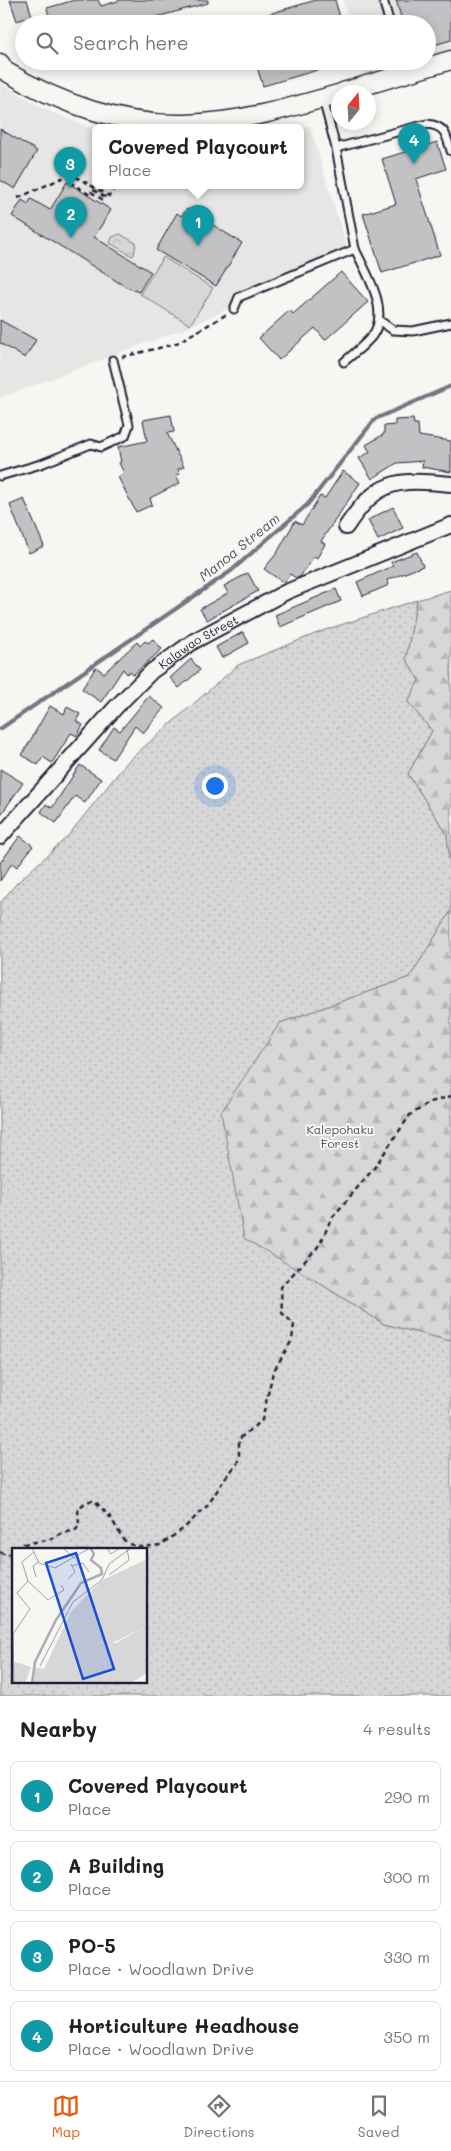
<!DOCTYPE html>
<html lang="en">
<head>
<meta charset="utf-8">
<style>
  body { margin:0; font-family:Mali,sans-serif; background:#f2f2f2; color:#202124 }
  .compass { position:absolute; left:331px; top:85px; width:45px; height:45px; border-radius:50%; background:#fff; box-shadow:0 2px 12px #0003; rotate:18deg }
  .you { position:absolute; left:214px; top:785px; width:18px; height:18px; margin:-12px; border:4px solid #fff; border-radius:50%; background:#1a73e8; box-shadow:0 0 0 8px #1a73e833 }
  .badge { display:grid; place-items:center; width:32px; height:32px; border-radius:50%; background:#ea580c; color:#fff; font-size:16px; font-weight:700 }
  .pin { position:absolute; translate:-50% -41px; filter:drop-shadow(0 1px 2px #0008) }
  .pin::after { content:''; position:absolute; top:26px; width:18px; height:15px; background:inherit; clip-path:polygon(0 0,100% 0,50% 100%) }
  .popup { position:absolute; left:92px; top:124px; width:212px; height:65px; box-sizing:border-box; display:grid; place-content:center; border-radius:8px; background:#fff; filter:drop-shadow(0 1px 4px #0005); font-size:16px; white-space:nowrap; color:#757577 }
  .popup b { font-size:19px; color:#202124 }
  .popup::after { content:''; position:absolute; left:50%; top:100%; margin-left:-10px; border:10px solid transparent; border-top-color:#fff }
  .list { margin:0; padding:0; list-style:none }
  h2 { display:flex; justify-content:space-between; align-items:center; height:65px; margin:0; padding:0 20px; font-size:21px }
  h2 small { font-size:16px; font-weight:400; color:#757577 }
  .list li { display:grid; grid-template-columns:32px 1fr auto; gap:15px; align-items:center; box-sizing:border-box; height:70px; margin:0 10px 10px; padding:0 10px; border:1px solid #e0e0e0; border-radius:8px }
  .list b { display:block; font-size:19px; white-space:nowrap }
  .list p { margin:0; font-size:16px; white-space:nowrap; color:#757577 }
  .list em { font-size:16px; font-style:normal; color:#757577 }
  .icon { flex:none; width:28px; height:28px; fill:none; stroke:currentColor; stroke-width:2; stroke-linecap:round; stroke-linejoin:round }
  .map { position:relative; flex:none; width:451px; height:1696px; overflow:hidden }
  .search { position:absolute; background:#fff; box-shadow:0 2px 12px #0003; left:15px; right:15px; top:15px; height:55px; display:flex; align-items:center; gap:12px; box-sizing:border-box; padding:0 18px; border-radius:28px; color:#757577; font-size:19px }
  .sheet { height:385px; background:#fff }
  nav { display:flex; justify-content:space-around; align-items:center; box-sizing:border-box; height:70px; border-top:1px solid #e0e0e0; background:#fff; font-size:14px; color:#757577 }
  nav a { display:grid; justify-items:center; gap:2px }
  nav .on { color:#ea580c }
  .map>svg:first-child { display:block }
</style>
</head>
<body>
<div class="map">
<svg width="451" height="1696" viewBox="0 0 451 1696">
  <defs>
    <pattern id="grass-dots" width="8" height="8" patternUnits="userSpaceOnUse" patternTransform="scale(1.25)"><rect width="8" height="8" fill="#d7d7d7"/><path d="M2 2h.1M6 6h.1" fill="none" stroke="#b8b8b9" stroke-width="1.8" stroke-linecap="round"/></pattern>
    <pattern id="forest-firs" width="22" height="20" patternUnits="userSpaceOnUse" patternTransform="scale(1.25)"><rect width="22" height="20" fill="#d7d7d7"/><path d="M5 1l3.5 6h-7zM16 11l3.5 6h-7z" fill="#b8b8b9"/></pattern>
    <pattern id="park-crowns" width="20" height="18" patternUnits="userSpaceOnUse" patternTransform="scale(1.25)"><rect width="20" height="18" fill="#d7d7d7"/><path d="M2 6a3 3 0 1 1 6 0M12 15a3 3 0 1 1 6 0" fill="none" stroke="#b8b8b9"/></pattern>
  </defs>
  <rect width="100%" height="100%" fill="#f6f6f2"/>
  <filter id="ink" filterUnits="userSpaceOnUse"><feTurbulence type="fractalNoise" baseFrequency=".02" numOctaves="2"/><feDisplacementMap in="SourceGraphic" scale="10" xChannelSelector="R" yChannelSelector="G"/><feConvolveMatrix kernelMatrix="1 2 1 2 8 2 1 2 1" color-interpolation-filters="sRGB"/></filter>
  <g filter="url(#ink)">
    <g fill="#e6e6e4">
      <path d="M343 0H451V51L427 58V24H349Z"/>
      <path d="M360 61H417L364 78Z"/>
      <path d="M0 83 51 112 95 130 96 185H300L301 127 310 126 348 252 191 326 0 398Z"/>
    </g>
    <path fill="url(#grass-dots)" stroke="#7c7c89" fill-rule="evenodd" d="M417 600 406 659 419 680 408 702 432 731 408 774 447 834 451 877V911L410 977 280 1023 316 1281 384 1324 451 1341V1696H0V903L16 884 67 837 128 761 238 665 325 630ZM14 1550H146V1682H14Z"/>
    <g fill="url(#forest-firs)" stroke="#7c7c89">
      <path d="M451 590V877L447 834 408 774 432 731 408 702 419 680 406 659 417 600Z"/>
      <path d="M451 911V1341L384 1324 316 1281 244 1238 221 1112 280 1023 410 977Z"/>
    </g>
    <path fill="url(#park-crowns)" stroke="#7c7c89" d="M120 234 136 243 134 255 132 256 110 243 112 237Z"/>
    <path fill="#d7d7d7" stroke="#7c7c89" d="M163 257 213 288 190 325 140 294Z"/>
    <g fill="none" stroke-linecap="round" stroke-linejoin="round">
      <path stroke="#757583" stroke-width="4" d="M0 729 231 571 308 504 375 419 451 386"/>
    </g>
    <g fill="#c2c2c4" stroke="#22223b">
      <path d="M10 0H27L32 16 17 21Z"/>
      <path d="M75 0H98L101 6 121 0H208V3L149 19 150 24H51L47 8Z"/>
      <path d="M316 0H335L342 24H245V21Z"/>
      <path d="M396 0H451V40L427 47V24H403Z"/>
      <path d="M255 61H337L338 64 263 86Z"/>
      <path d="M0 129 37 151 15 189 0 180Z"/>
      <path d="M437 142 446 169 416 179 440 255 382 273 363 214 396 204 382 159Z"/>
      <path d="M67 182 111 210 94 237 151 272 139 292 126 287 12 216 22 200 28 204 31 199 50 210Z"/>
      <path d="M187 209 242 243 216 286 156 250 177 213 181 216Z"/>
      <path d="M341 272 368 302 325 340 315 328 279 360 259 338 290 310 293 314Z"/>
      <path d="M0 320 36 340 25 358 0 343Z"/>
      <path d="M171 415 174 432 167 433 184 467 178 469 180 474 176 475 180 483 150 498 152 505 136 512 118 477 124 473 119 463 121 462 118 447 147 441 143 420Z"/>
      <path d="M413 419 414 424H418L419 436 451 441V472L422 467 423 461 397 463 372 479 359 458 370 452 366 445 384 434V426L395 425V420Z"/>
      <path d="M343 471 360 483 321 541 325 544 317 558 314 556 300 577 296 578 290 574 284 583 264 569 277 553 295 521 302 525 320 496 325 498Z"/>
      <path d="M24 499 44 546 29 553 10 505Z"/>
      <path d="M393 507 403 528 378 540 368 520Z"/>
      <path d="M417 552 423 566 387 580 389 585 363 596 357 582 393 566 391 562Z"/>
      <path d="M248 573 258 591 207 620 200 609 228 593 224 586Z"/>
      <path d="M336 589 341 601 280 627 275 615Z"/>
      <path d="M243 632 249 643 222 658 216 647Z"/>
      <path d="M153 639 162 649 133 675 130 671 127 674 123 669 101 702 82 689 96 667 104 673 137 642 140 646 145 641 148 643Z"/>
      <path d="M191 659 200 670 179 688 170 678Z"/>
      <path d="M149 696 164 708 143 733 135 726 113 759 99 750 114 727 120 731Z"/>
      <path d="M50 706 64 714 67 707 80 714 76 721 83 725 77 736 71 733 52 763 43 757 38 765 22 755Z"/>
      <path d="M80 765 101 779 85 803 75 796 56 823 41 812 46 804 52 808Z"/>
      <path d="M0 769 23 783 0 816Z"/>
      <path d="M20 836 33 846 17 867 12 863 0 881V863Z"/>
    </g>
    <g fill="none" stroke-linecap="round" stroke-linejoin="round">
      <g stroke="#22223b" stroke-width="11">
        <g id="service">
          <path d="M383 0 390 24"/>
          <path d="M336 148 427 124C446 126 446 135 451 151"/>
          <path d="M234 309 239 297 355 249 336 148 323 99"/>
          <path d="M380 321 393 330 413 331 451 323"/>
          <path d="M344 362C353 354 365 345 372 336 391 311 366 273 355 249"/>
          <path d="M0 476 41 464 91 444 101 447 125 436 129 425 113 360"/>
        </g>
      </g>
      <g stroke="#22223b" stroke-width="18">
        <g id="minor">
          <path d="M346 527C378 479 396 479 451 484"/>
          <path id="s1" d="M0 837 116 707 152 671 194 641 286 592 451 525"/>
        </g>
      </g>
      <g stroke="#22223b" stroke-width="21">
        <g id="tertiary">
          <path d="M0 63 5 71C58 103 123 126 185 124 237 123 290 108 338 94"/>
          <path d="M343 92 451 60"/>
        </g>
      </g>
      <g stroke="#22223b" stroke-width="2.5" stroke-dasharray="5 4" stroke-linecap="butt">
        <path d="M70 182 90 195 91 192 103 200 105 197 92 189 93 187"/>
        <path d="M18 198 71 174 109 196 117 185"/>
        <path d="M122 357 175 344 227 314"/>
        <path d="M16 1550 24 1544 52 1539 60 1534 76 1530 79 1525 78 1509 86 1502 94 1500 111 1518 123 1539 129 1544 140 1547 161 1545 184 1528 208 1505 225 1478 237 1464 239 1457V1439L262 1420 273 1372 292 1340 294 1324 282 1313 281 1287 317 1248 323 1238 331 1219 374 1168 410 1115 431 1102 451 1096"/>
        <path d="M0 1552 7 1556 14 1551"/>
      </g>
      <use href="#service" stroke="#f6f6f2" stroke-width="7"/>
      <use href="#minor" stroke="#f6f6f2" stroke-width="14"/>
      <use href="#tertiary" stroke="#f6f6f2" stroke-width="18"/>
    </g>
  </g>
  <g text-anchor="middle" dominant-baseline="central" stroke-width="4" stroke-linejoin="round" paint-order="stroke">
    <g font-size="12" fill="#22223b" stroke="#f6f6f2">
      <text stroke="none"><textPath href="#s1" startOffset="280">Kalawao Street</textPath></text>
    </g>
    <g font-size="12" fill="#4f4f62" stroke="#f6f6f2">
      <text x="340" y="1129">Kalepohaku<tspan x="340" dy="14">Forest</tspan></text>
    </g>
    <g font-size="14" font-style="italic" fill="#535365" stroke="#f6f6f2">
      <text transform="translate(239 547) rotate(-39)">Manoa Stream</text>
    </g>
  </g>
  <g transform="translate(12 1548)">
    <rect width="135" height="135" fill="#f6f6f2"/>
    <path d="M75 47 85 67 74 86 78 94 104 95 132 79 126 105 111 117 127 121 132 127 119 135H21L22 119 32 121 59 64Z" fill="#d7d7d7"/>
    <path d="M133 12 135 123 132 127 124 120 112 124 110 118 126 105 132 79 96 97 78 94 73 86 85 67 75 47 91 32Z" fill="#d7d7d7"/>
    <path d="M3 114 19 119 13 135H0V118Z" fill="#d7d7d7"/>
    <path fill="none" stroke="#adadb3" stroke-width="2.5" d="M20 135 23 114 44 72 69 35 90 26 89 20 79 12 82 6 79 1"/>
    <path fill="none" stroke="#a1a1a9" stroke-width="1" d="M20 0 27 15 43 20 78 0M51 0 63 11M95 0 99 6 108 0M22 4 10 14 16 33 36 52 52 42 49 37M60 18 71 15 77 24M97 27 117 12 115 0M24 29 21 18 26 14M56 31 63 24 59 16M28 118 61 54 90 32 97 16 119 0M2 135 1 86 18 61 5 45 16 33"/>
    <path fill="#1d4ed8" fill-opacity="0.15" stroke="#1d4ed8" stroke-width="2.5" d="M64 5 102 121 71 131 34 15Z"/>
    <rect width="135" height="135" fill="none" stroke="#22223b" stroke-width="2.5"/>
  </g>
</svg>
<svg class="compass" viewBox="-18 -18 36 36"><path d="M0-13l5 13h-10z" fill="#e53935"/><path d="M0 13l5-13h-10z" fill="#757577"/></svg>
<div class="you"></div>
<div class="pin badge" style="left:198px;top:246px;background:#0f9aa8">1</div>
<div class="popup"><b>Covered Playcourt</b>Place</div>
<div class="pin badge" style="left:71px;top:238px;background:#0f9aa8">2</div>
<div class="pin badge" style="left:70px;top:188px;background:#0f9aa8">3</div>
<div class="pin badge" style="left:414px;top:164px;background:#0f9aa8">4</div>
<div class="search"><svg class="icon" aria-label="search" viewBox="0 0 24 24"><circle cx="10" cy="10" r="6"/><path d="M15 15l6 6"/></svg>Search here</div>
</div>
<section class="sheet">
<h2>Nearby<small>4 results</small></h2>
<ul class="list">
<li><span class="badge" style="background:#0f9aa8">1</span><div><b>Covered Playcourt</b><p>Place</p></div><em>290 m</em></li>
<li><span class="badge" style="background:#0f9aa8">2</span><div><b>A Building</b><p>Place</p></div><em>300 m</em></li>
<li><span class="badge" style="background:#0f9aa8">3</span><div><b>PO-5</b><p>Place · Woodlawn Drive</p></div><em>330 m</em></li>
<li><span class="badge" style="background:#0f9aa8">4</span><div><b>Horticulture Headhouse</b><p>Place · Woodlawn Drive</p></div><em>350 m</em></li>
</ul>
</section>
<nav>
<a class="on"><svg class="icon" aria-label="map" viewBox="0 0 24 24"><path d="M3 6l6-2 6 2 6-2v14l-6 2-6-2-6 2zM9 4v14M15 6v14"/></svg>Map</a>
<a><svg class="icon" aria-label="directions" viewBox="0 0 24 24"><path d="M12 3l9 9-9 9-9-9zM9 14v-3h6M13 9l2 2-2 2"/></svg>Directions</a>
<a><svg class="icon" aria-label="saved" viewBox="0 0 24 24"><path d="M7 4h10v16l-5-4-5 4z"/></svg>Saved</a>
</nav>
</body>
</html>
